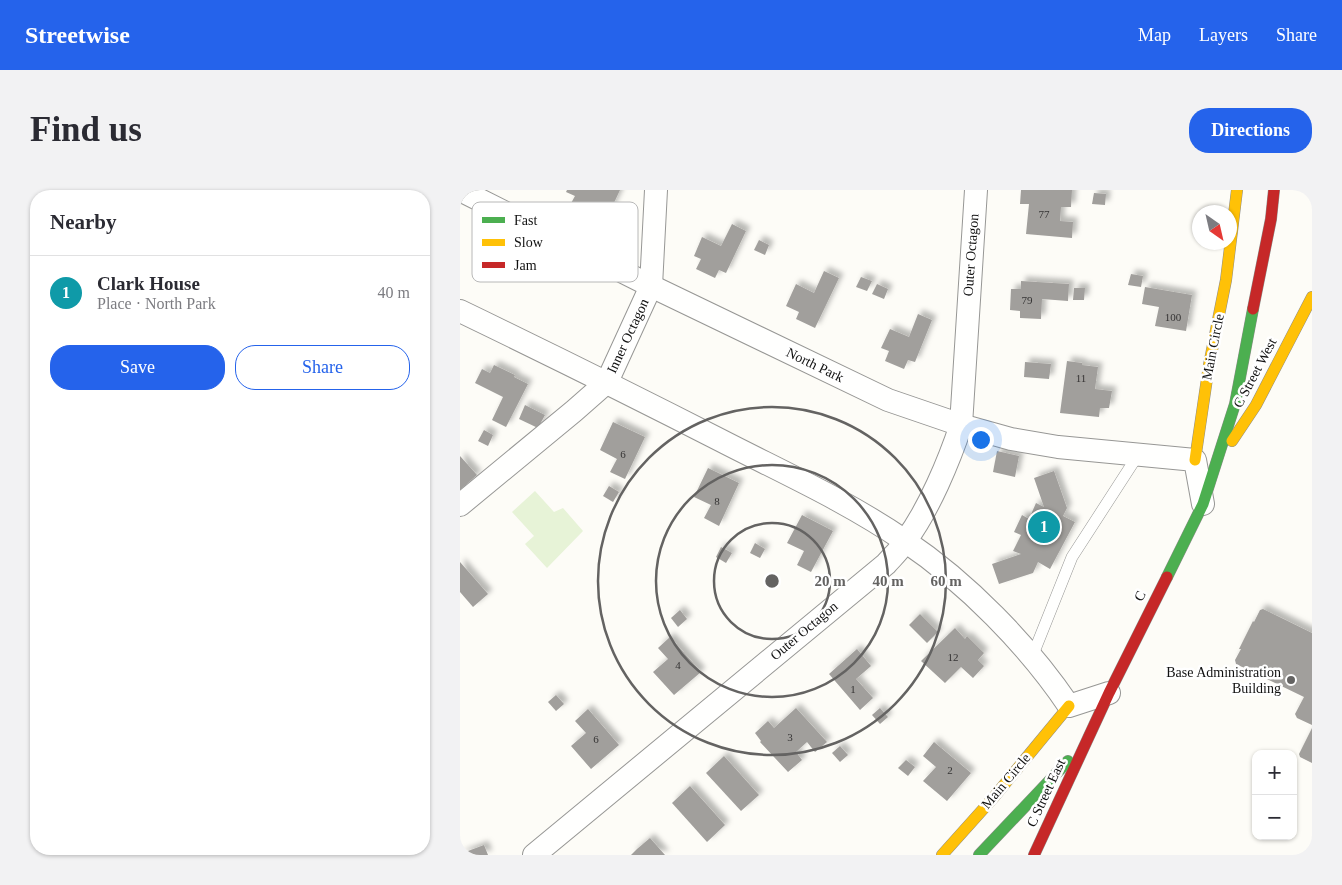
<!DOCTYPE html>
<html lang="en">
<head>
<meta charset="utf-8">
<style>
  body { margin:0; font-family:"Times New Roman",serif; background:#f2f2f3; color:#2b2b33 }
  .controls { position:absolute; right:15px; bottom:15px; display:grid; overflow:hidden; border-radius:10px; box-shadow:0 1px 4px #0004 }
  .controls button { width:45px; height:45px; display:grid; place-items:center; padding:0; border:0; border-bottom:1px solid #e1e1e2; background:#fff; color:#2b2b33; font:25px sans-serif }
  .compass { position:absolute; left:732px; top:15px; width:45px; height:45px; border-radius:50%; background:#fff; box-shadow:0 1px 4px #0004; rotate:146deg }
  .you { position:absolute; left:520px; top:249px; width:18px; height:18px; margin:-12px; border:4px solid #fff; border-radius:50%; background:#1a73e8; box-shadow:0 0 0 8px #1a73e833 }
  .badge { display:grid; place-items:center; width:32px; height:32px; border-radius:50%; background:#2563eb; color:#fff; font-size:16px; font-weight:700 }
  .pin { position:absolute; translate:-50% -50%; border:2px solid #fff; box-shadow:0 1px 5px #0006 }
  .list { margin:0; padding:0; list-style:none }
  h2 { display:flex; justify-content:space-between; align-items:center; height:65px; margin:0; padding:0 20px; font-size:21px }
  h2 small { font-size:16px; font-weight:400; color:#7c7c81 }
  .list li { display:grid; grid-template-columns:32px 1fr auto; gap:15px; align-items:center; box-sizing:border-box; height:75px; padding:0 20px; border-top:1px solid #e1e1e2 }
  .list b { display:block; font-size:19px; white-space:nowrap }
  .list p { margin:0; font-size:16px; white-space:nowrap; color:#7c7c81 }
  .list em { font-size:16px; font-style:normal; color:#7c7c81 }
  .actions { display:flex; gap:10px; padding:15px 20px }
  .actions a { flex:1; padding:11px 0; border:1px solid #2563eb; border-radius:20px; text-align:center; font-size:18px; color:#2563eb }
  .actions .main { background:#2563eb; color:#fff }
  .map { position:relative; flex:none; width:852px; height:665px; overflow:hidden; border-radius:20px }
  header { display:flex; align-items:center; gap:30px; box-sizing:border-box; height:70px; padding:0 25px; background:#2563eb; color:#fff }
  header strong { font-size:24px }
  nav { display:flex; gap:28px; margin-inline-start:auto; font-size:18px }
  .intro { display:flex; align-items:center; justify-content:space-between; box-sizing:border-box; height:120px; padding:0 30px }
  h1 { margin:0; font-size:35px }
  .button { padding:12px 22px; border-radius:20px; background:#2563eb; color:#fff; font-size:18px; font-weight:700 }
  main { display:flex; gap:30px; padding:0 30px }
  aside { flex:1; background:#fff; border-radius:20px; box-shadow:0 1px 4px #0004 }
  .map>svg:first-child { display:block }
</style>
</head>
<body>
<header>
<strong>Streetwise</strong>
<nav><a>Map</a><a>Layers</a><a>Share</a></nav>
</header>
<div class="intro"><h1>Find us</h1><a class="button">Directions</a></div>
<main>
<aside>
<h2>Nearby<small></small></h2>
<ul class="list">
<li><span class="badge" style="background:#0f9aa8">1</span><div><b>Clark House</b><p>Place · North Park</p></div><em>40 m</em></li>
</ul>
<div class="actions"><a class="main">Save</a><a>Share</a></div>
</aside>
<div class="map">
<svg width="852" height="665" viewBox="0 0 852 665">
  <defs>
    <filter id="shadow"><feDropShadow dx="4.5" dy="-4.5" stdDeviation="2.5" flood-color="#0004"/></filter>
  </defs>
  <rect width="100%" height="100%" fill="#fdfcf7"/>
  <path fill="#e7f3d7" d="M75 301 94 322 103 318 123 341 87 378 65 354 74 346 52 322Z"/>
  <g fill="#a19f9c" filter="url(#shadow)">
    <path d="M107 0H160L145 32 110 15 115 6 106 2Z"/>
    <path d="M561 0H612L611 17H601L600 31 613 32 612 48 566 44 569 14H560Z"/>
    <path d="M634 3 646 4 645 15 632 14Z"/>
    <path d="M272 34 286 41 266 83 259 80 255 88 236 79 241 69 234 66 242 47 261 56Z"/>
    <path d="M299 50 309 55 305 65 294 60Z"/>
    <path d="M364 81 379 88 355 138 336 129 339 122 326 116 336 94 354 103Z"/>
    <path d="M671 84 683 86 681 97 668 95Z"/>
    <path d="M401 87 412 91 407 101 396 97Z"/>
    <path d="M561 91 609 94 608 111 582 109 581 129 560 128V121L550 120 551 99H561Z"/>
    <path d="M417 94 428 99 424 109 412 104Z"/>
    <path d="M685 97 732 105 726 141 695 136 699 117 682 114Z"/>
    <path d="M614 98H625L624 110H613Z"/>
    <path d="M458 124 472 130 455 172 448 170 444 179 425 171 429 161 421 158 430 139 449 147Z"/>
    <path d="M607 171 622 173V175L638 177 635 199 652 201 649 218H640L639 227 600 223Z"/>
    <path d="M565 172 591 174 589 189 564 187Z"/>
    <path d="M34 175 55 185 54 187 68 194 46 237 32 230 43 207 15 193 22 179 30 183Z"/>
    <path d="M65 215 85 225 78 238 59 229Z"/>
    <path d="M153 232 185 247 165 289 150 282 157 269 140 260Z"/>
    <path d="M24 240 33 245 28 256 18 251Z"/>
    <path d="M537 261 559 266 555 287 533 282Z"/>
    <path d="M0 266 17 285 0 300Z"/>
    <path d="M248 278 279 293 259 336 244 328 251 315 234 307Z"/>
    <path d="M594 281 607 318 603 326 615 332 590 379 578 372 573 383 539 394 532 374 561 364 553 361 561 345 554 342 562 325 569 329 576 313 584 317 574 288Z"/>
    <path d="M149 296 159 302 153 312 143 306Z"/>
    <path d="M342 325 373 341 351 382 337 375 344 361 327 353Z"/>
    <path d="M295 353 305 359 300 368 290 363Z"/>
    <path d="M261 357 272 363 266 373 256 367Z"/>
    <path d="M0 372 28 404 13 417 0 402Z"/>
    <path d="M803 419 852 443V535L837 528 835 524 844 507 776 474 775 470 781 459H779L793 431 794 432 800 420Z"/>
    <path d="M220 420 227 429 218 437 211 428Z"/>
    <path d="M460 424 478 442 467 453 449 435Z"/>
    <path d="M495 438 505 449 507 446 524 463 518 470 524 476 513 488 501 477 485 493 461 471Z"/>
    <path d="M210 447 241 482 214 505 193 482 208 469 198 458Z"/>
    <path d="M397 459 411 476 396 489 413 508 400 520 369 484Z"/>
    <path d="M96 505 104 514 96 521 88 512Z"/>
    <path d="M336 518 367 552 355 562 347 552 336 562 342 570 328 582 300 552 301 551 295 543 308 531 314 538Z"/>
    <path d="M420 518 428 527 420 534 412 525Z"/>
    <path d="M128 519 159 555 131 579 111 556 126 543 115 531Z"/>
    <path d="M852 538V573L840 567 839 564Z"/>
    <path d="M474 552 511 583 487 611 463 591 476 577 463 566Z"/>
    <path d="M380 556 388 565 380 572 372 563Z"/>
    <path d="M264 566 299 605 281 621 246 583Z"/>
    <path d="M446 570 455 577 448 586 438 578Z"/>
    <path d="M230 596 265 635 247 652 212 613Z"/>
    <path d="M190 648 205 665H171L177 659Z"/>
    <path d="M24 655 28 665H0V664Z"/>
  </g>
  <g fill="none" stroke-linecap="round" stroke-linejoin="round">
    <g stroke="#979795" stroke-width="12">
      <path id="lane" d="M572 467 612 367 678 265"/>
    </g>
    <g stroke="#979795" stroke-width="24">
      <g id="street">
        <path d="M0 0 191 96 428 210 501 235 551 249 598 257 735 270 743 314"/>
        <path d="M0 121C87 163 174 206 260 250 322 282 387 311 445 351 506 392 568 455 609 516L649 503"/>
        <path d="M0 315 114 221 147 192 191 96 196 0"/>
        <path d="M74 665 426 374C433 366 441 359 446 350 469 319 489 271 501 235L516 0"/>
      </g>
    </g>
    <g stroke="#8e8d8b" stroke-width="12">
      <g id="fast">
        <path d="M707 387 743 314 775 214 793 119"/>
        <path d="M519 665 608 571"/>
      </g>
    </g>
    <g stroke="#8e8d8b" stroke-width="12">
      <g id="slow">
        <path d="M772 251 796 215 852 107"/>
        <path d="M735 270 749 175 766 90 777 0"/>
        <path d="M482 665 534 607 609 516"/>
      </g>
    </g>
    <g stroke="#8e8d8b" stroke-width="12">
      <g id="jam">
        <path d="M793 119 811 29 814 0"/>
        <path d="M574 665 649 503 707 387"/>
      </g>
    </g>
    <use href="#lane" stroke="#fffffe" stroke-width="11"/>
    <use href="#street" stroke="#fffffe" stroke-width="22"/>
    <use href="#fast" stroke="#4caf50" stroke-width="11"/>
    <use href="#slow" stroke="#ffc107" stroke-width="11"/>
    <use href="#jam" stroke="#c62828" stroke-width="11"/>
  </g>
  <g fill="none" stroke="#646362" stroke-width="2.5">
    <circle cx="312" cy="391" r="58"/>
    <circle cx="312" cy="391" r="116"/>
    <circle cx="312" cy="391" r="174"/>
  </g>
  <circle fill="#646362" stroke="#fff" stroke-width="2" cx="831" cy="490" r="5"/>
  <g text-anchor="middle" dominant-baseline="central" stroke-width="5" stroke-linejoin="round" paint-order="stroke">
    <g font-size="11" fill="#353434">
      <text x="584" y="24">77</text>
      <text x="567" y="110">79</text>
      <text x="713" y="127">100</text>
      <text x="621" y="188">11</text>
      <text x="163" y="264">6</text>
      <text x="257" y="311">8</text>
      <text x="493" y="467">12</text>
      <text x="218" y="475">4</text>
      <text x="393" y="499">1</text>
      <text x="330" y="547">3</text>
      <text x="136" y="549">6</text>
      <text x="490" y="580">2</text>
    </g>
    <g font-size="14" fill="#111" stroke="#fff">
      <text transform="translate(511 65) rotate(-86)">Outer Octagon</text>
      <text transform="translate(168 146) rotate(-65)">Inner Octagon</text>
      <text transform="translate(753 157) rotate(-79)">Main Circle</text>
      <text transform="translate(355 175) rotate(26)">North Park</text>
      <text transform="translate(795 183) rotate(-62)">C Street West</text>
      <text transform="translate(680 406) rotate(-64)">C</text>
      <text transform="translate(344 441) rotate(-40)">Outer Octagon</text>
      <text transform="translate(546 591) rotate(-50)">Main Circle</text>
      <text transform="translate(586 603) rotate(-65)">C Street East</text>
    </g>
    <g font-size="14" fill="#111" stroke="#fff" text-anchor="end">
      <text x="821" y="482">Base Administration<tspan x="821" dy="16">Building</tspan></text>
    </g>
  </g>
  <rect x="12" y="12" width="166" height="80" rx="8" fill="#fff" stroke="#b8b8b8" stroke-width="1"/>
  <rect x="22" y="27" width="23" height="6" fill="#4caf50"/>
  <rect x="22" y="49" width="23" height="7" fill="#ffc107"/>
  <rect x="22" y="72" width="23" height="6" fill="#c62828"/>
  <g font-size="14" fill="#111">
    <text x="54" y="35">Fast</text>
    <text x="54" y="57">Slow</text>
    <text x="54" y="80">Jam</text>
  </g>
  <circle cx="312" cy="391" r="8" fill="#646362" stroke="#fff" stroke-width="2.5"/>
  <g font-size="15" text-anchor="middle" font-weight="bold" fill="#646362" stroke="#fff" stroke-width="5" stroke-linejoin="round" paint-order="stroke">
    <text x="370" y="396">20 m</text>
    <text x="428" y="396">40 m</text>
    <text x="486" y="396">60 m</text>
  </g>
</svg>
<div class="controls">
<button>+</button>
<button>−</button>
</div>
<svg class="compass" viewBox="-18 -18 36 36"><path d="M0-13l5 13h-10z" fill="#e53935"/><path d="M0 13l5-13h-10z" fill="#7c7c81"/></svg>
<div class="you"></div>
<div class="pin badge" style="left:584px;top:337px;background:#0f9aa8">1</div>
</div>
</main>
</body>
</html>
